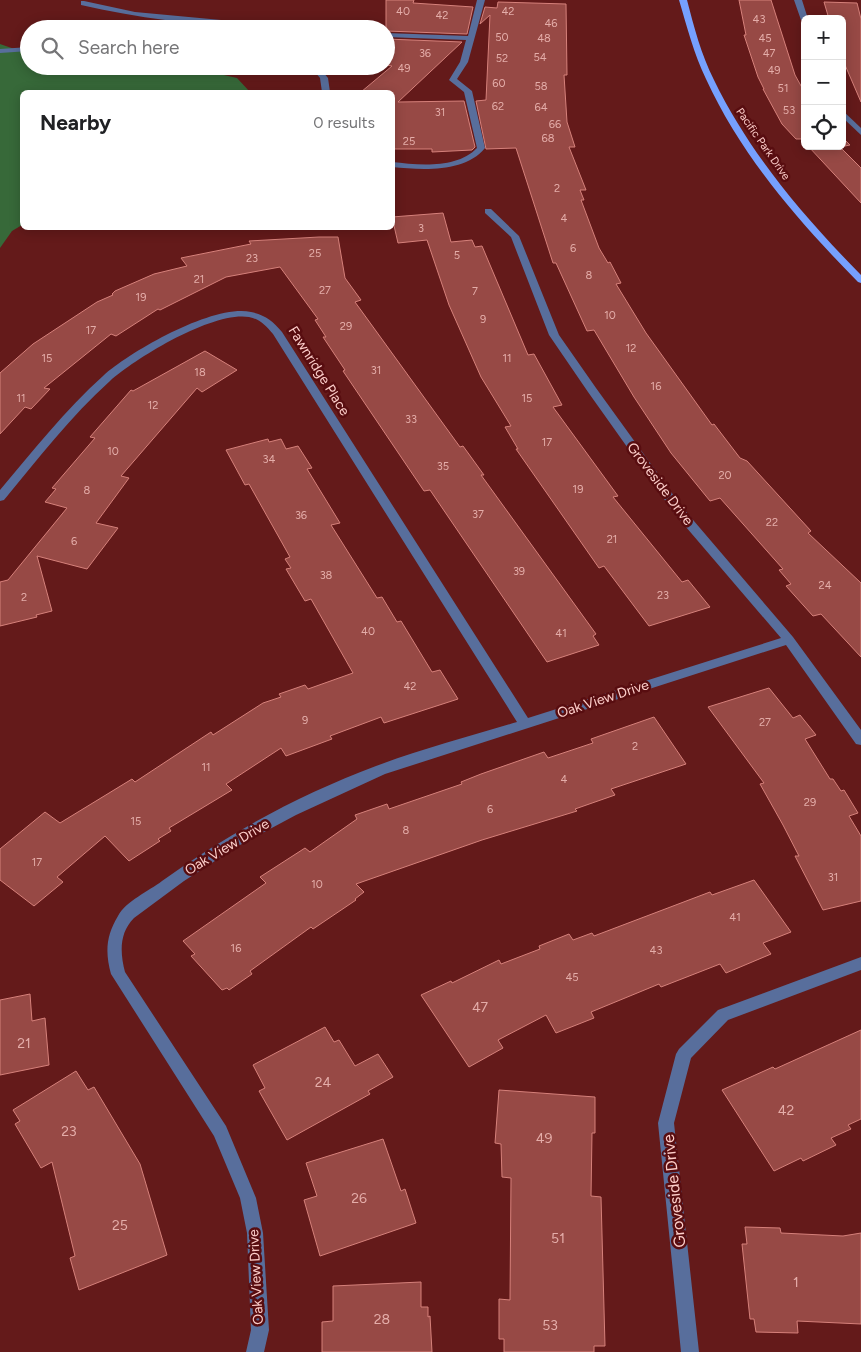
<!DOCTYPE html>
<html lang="en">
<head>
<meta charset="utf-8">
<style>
  body { margin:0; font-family:Figtree,sans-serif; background:#f2f2f2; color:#202124 }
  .controls { position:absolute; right:15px; top:15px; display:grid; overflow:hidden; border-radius:8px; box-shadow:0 2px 12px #0003 }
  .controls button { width:45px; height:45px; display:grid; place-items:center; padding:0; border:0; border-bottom:1px solid #e0e0e0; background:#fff; color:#202124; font:25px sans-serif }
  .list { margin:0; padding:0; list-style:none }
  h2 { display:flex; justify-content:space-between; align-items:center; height:65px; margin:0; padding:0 20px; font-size:21px }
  h2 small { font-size:16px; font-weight:400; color:#757577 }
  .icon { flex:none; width:28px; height:28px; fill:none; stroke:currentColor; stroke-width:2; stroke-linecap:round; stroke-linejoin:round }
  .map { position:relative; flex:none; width:861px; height:1352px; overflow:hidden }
  .search { position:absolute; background:#fff; box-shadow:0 2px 12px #0003; left:20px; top:20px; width:375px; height:55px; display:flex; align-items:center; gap:12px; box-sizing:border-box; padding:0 18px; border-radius:28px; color:#757577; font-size:19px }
  .panel { position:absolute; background:#fff; box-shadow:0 2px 12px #0003; left:20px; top:90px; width:375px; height:140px; border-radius:8px }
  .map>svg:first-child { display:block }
</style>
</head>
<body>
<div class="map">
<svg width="861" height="1352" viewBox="0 0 861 1352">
  <rect width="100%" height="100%" fill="#641a1a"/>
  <path fill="#376939" d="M0 44 29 54V66H184L237 78 250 92H22V225L12 231 0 248Z"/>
  <g fill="#974945" stroke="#d6817b">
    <path d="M386 0H414L413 3 473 7 467 34 386 31Z"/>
    <path d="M739 0H771L795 75 805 93V143L801 139H796L782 124 763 89H764L758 77 744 35H746Z"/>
    <path d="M498 2 566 4 567 75H564L567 122 575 147H569L586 190H580L584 200H581L599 248 608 263 610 262 621 283 616 284 646 333 712 425 714 424 740 458 747 461 811 531 808 533 861 583V657L821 614 813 616 786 586 791 584 779 570 783 569 720 498 710 501 671 453 634 397 594 330 587 331 556 263H553L516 148 486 149 476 101 486 100 490 15 480 24 485 7 497 8Z"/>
    <path d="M824 2 857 3 861 19V102L842 58V19H829Z"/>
    <path d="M386 39 462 42 398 102 464 101 475 147 472 150 432 152V149H392V92H361L392 66 386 65Z"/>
    <path d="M842 137 850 145 840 147 861 168V203L808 146H842Z"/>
    <path d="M443 213 451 242 472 240 475 247 482 246 528 355 534 354 562 405 553 407 618 496 613 497 682 582 688 580 710 607 649 626 604 566 599 568 516 449H518L505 427 511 426 481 377 449 305 427 240 398 243 392 217Z"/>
    <path d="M319 237H338L345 278 361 300 355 302 460 447 463 446 484 475H481L596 634 593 636 599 645 547 662 430 490 424 491 343 371 345 370 323 337H326L315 320 318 319 280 267 226 277 160 310 158 309 116 336 111 334 44 388 50 389 31 409 25 407 0 434V373L33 344 97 302 113 295 112 294 115 291 154 274 187 266 181 258 251 244 249 241Z"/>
    <path d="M205 351 237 370 202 392 197 388 121 476 129 478 96 523 118 528 87 569 37 556 52 611 36 615 37 617 0 626V582L8 580 67 508 45 502 56 489 52 488 95 438 90 437 131 390 133 391Z"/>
    <path d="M268 439 269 442 281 439 286 449 298 446 312 468 307 469 340 523 331 525 377 598 382 597 397 622 401 621 432 672 440 670 458 699 384 723 381 717 330 736 332 739 286 756 281 748 226 784 232 790 169 828 171 831 158 839 160 841 129 861 105 836 57 877 63 882 34 906 0 880V849L45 812 60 823 132 779 135 782 211 732 213 735 263 703 281 697 279 694 305 685 308 689 353 673 311 599 305 601 286 569 291 568 285 559 290 557 249 484 245 485 226 450Z"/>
    <path d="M769 688 793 718 800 715 816 735 805 739 830 779H833L841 791 844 790 858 813 849 816 861 836V901L823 910 795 856H799L783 825 760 784 764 783 708 707Z"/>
    <path d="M654 717 686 764 611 789 615 795 575 809 577 811 482 840 356 884 364 892 355 899 356 900 313 929 311 927 250 971 252 974 229 990 227 988 222 990 191 956 195 954 183 941 266 883 260 877 305 848 310 852 357 819 355 815 387 804 389 809 462 784 461 782 481 774 544 752 548 758 593 743 591 739Z"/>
    <path d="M754 880 791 932 763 943 771 954 726 973 720 964 661 987 659 984 591 1012 594 1018 556 1033 546 1015 498 1040 503 1048 469 1067 421 995 451 981 452 983 499 960 501 964 540 949 539 946 569 934 573 940 592 933 594 936 710 892 712 895Z"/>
    <path d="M30 994 32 1021 45 1018 49 1065 0 1075V1000Z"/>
    <path d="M325 1027 334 1042 339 1040 355 1066 378 1054 393 1077 368 1091 370 1094 287 1140 259 1091 265 1088 253 1065Z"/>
    <path d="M861 1030V1119L848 1125 851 1129 831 1138 836 1145 803 1161 801 1158 774 1171 722 1090 773 1067 775 1069Z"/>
    <path d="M76 1071 88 1090 94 1087 140 1164 167 1255 79 1290 70 1258 75 1256 52 1162 41 1168 15 1124 20 1121 13 1110Z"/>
    <path d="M499 1090 595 1097V1133H592L591 1196 601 1197 605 1346H594V1352H504V1339H499V1299L510 1300 511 1178 502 1177 501 1144 495 1143Z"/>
    <path d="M383 1139 401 1191 405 1189 416 1223 320 1256 304 1200 317 1196 306 1163Z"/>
    <path d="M745 1227 780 1228 781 1233 843 1236 861 1233V1324L797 1321 798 1333 756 1332 754 1319H750L742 1244H747Z"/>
    <path d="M421 1282V1307H428V1317L430 1316 432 1352H322V1322L333 1321V1286Z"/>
  </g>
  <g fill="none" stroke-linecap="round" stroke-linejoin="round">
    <g fill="#586e9c" fill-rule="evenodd">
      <path d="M477 0H485L468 62 457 79 472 91 485 148C465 173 422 170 392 167V162C419 165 457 169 477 148L464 92 449 80 460 62 466 40 386 37V33L468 36Z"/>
      <path d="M794 0H802L808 19H805V22L801 20Z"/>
      <path d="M84 1 135 12 296 27 299 29C230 29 149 21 81 5V1Z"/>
      <path d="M29 47V51L0 53V49Z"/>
      <path d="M310 66H318L328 78 330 92H322L320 78Z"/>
      <path d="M842 110 861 128V135L842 117Z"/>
      <path d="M485 209H491L519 236 559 335 596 388 682 507 793 637 861 730V745L856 744 786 645 385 774 296 815 238 846 184 881 134 918C119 933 120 953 125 972L226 1126 256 1198 263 1233 269 1330 264 1352H246L251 1330 247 1233 240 1198 214 1136 111 974C105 952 106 936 118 916 126 901 149 891 162 881 227 834 301 794 376 766 422 749 470 736 517 722L273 334C266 326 260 319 249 317 213 311 137 357 110 381 71 416 38 459 4 500L0 501V490C33 451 65 410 103 376 131 351 213 304 251 312 265 315 273 321 282 332L528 718 781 638 674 513 588 392 549 335 511 237 485 213Z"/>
      <path d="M861 957V970L728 1020 691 1058 674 1123 699 1352H681L658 1123 676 1054 679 1049 718 1010Z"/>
    </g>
    <path fill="#76a0fe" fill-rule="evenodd" d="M679 0H687C694 27 701 54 714 80 750 154 803 216 861 275V283L858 282C798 221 742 157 706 79 694 54 687 27 679 0Z"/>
  </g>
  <g text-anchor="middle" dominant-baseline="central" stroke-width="5" stroke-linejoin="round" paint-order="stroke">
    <g font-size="11" fill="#e4ada9">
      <text x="403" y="11">40</text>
      <text x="508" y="11">42</text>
      <text x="442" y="15">42</text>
      <text x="759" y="19">43</text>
      <text x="551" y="23">46</text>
      <text x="502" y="37">50</text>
      <text x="544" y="38">48</text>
      <text x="765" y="38">45</text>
      <text x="425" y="53">36</text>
      <text x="769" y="53">47</text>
      <text x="540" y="57">54</text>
      <text x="502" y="58">52</text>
      <text x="404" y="68">49</text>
      <text x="774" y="70">49</text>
      <text x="499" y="83">60</text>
      <text x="541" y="86">58</text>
      <text x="783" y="88">51</text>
      <text x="498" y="106">62</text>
      <text x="541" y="107">64</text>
      <text x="789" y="110">53</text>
      <text x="440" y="112">31</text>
      <text x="555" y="124">66</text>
      <text x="548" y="138">68</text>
      <text x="409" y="141">25</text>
      <text x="557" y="188">2</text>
      <text x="564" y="218">4</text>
      <text x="421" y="228">3</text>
      <text x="573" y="248">6</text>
      <text x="315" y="253">25</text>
      <text x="457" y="255">5</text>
      <text x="252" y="258">23</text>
      <text x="589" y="275">8</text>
      <text x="199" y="279">21</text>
      <text x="325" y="290">27</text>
      <text x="475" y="291">7</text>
      <text x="141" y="297">19</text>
      <text x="610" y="315">10</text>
      <text x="483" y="319">9</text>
      <text x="346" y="326">29</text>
      <text x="91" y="330">17</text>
      <text x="631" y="348">12</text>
      <text x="47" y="358">15</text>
      <text x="507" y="358">11</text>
      <text x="376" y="370">31</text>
      <text x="200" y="372">18</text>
      <text x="656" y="386">16</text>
      <text x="21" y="398">11</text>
      <text x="527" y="398">15</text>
      <text x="153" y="405">12</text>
      <text x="411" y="419">33</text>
      <text x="547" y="442">17</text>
      <text x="113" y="451">10</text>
      <text x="269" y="459">34</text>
      <text x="443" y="466">35</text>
      <text x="725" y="475">20</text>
      <text x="578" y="489">19</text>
      <text x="87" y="490">8</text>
      <text x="478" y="514">37</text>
      <text x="301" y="515">36</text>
      <text x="772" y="522">22</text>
      <text x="612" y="539">21</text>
      <text x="74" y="541">6</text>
      <text x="519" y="571">39</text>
      <text x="326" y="575">38</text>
      <text x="825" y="585">24</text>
      <text x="663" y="595">23</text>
      <text x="24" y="597">2</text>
      <text x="368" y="631">40</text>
      <text x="561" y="633">41</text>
      <text x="410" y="686">42</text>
      <text x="305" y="720">9</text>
      <text x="765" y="722">27</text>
      <text x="635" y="746">2</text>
      <text x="206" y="767">11</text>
      <text x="564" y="779">4</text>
      <text x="810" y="802">29</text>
      <text x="490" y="809">6</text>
      <text x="136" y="821">15</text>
      <text x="406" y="830">8</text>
      <text x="37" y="862">17</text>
      <text x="833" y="877">31</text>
      <text x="317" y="884">10</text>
      <text x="735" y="917">41</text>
      <text x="236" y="948">16</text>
      <text x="656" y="950">43</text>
      <text x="572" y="977">45</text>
    </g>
    <g font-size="11" fill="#fdceca" stroke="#580d10">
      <text transform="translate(763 144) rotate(55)">Pacific Park Drive</text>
    </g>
    <g font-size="14" fill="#fdceca" stroke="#580d10">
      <text transform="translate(319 371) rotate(58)">Fawnridge Place</text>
      <text transform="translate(660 484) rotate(53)">Groveside Drive</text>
      <text transform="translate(603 699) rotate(-18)">Oak View Drive</text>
      <text transform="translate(227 847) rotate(-31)">Oak View Drive</text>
      <text transform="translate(256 1277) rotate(-93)">Oak View Drive</text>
    </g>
    <g font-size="14" fill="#e4ada9">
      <text x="480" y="1007">47</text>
      <text x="24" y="1043">21</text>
      <text x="323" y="1082">24</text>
      <text x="786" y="1110">42</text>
      <text x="69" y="1131">23</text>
      <text x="544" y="1138">49</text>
      <text x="359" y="1198">26</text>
      <text x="120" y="1225">25</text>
      <text x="558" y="1238">51</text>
      <text x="796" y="1282">1</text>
      <text x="382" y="1319">28</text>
      <text x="550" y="1325">53</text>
    </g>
    <g font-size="16" fill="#fdceca" stroke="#580d10">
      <text transform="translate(674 1191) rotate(-96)">Groveside Drive</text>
    </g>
  </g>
</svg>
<div class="controls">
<button>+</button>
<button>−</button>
<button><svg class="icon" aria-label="locate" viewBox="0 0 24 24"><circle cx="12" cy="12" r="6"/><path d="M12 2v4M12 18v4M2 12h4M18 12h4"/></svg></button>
</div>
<div class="search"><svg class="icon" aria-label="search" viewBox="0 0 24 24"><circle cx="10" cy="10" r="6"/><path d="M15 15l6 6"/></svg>Search here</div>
<section class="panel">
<h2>Nearby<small>0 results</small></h2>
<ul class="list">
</ul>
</section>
</div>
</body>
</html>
